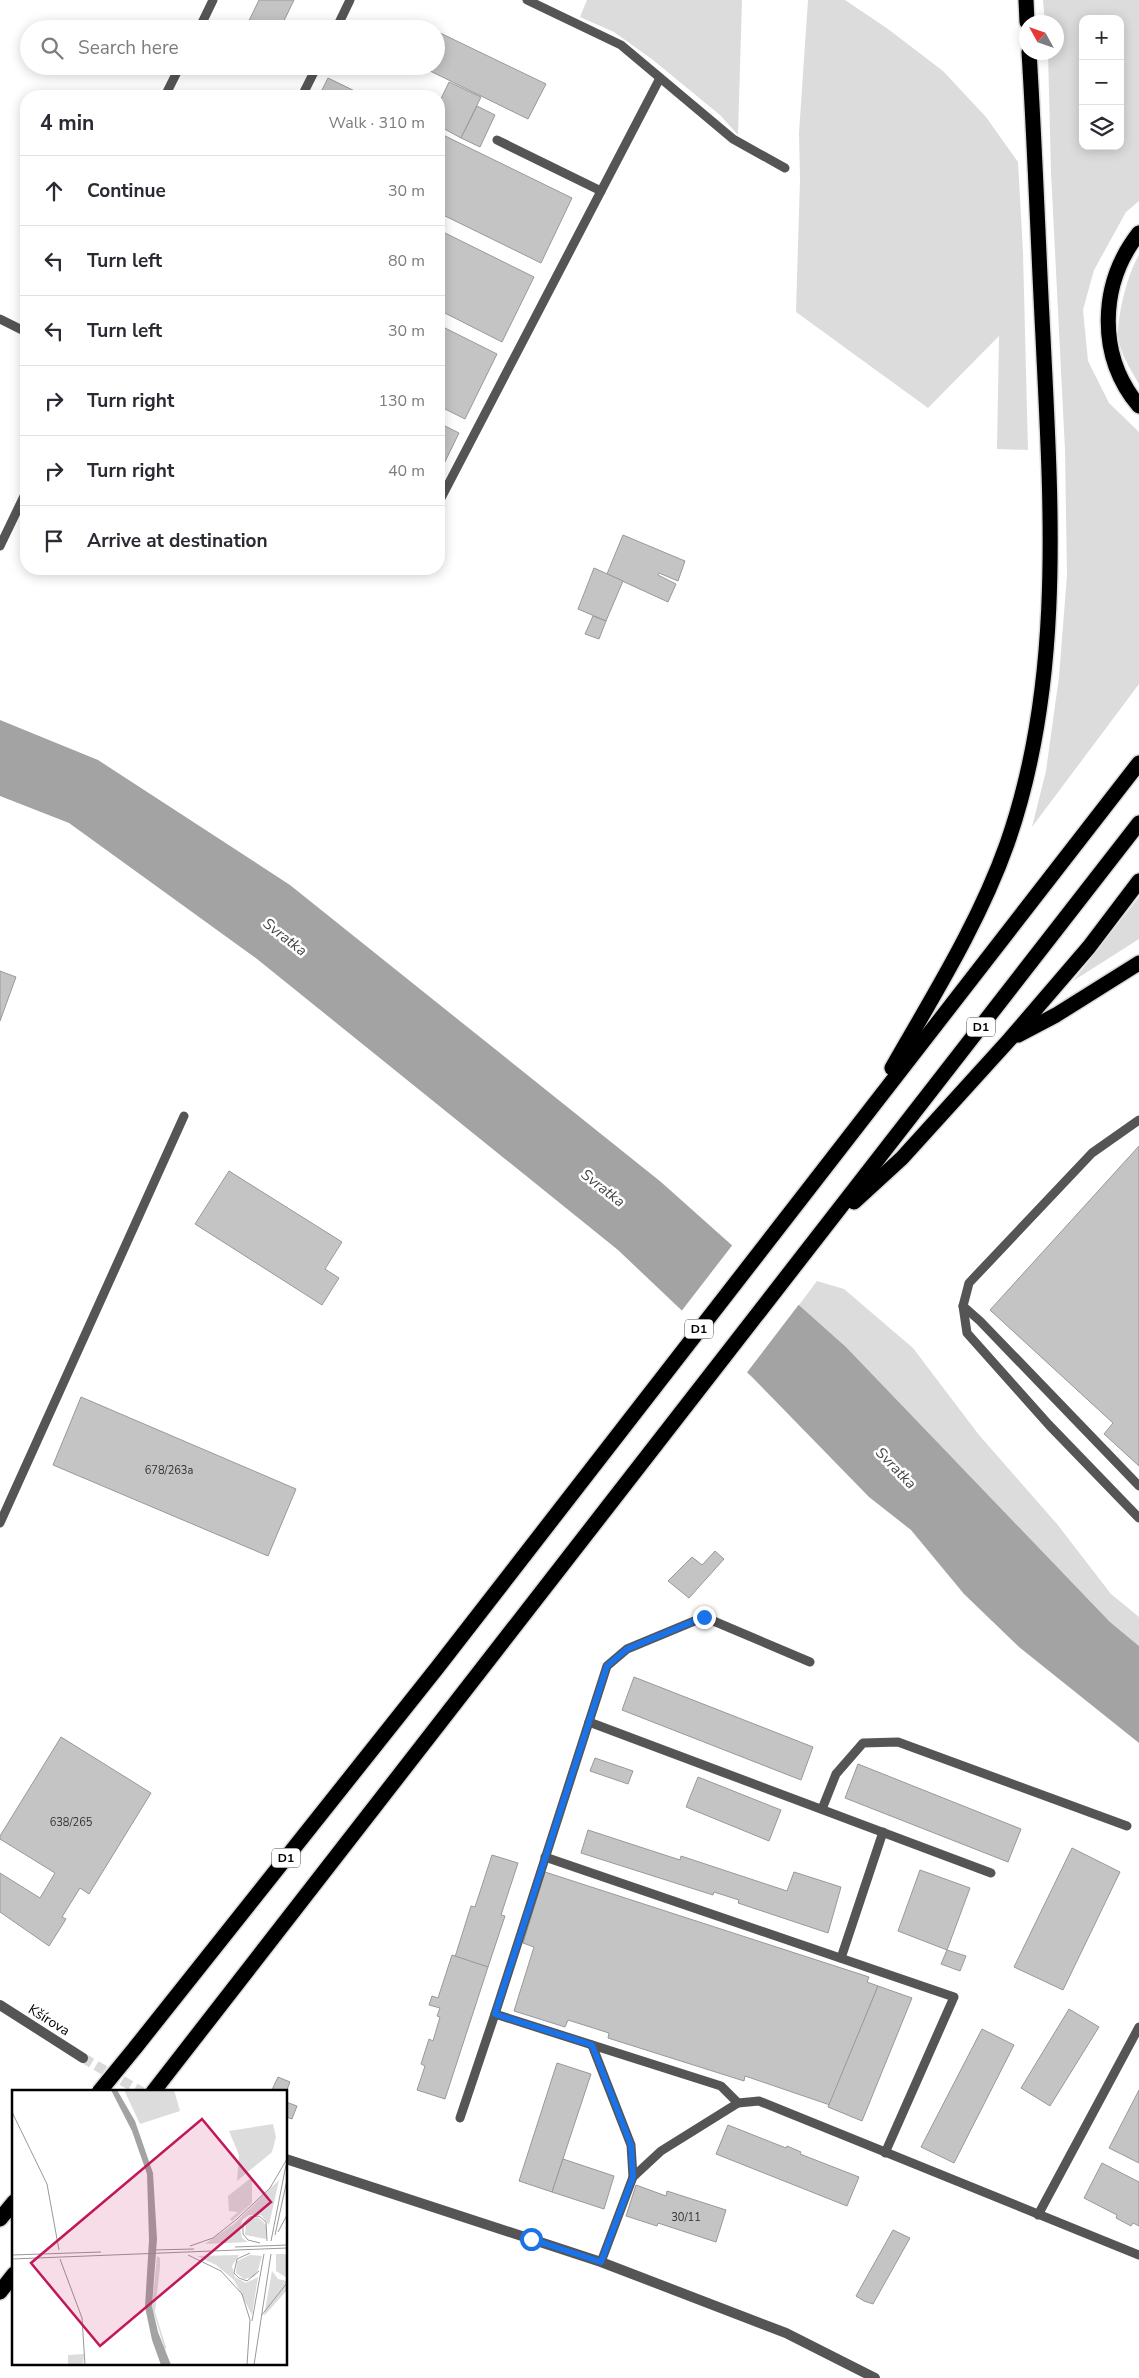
<!DOCTYPE html>
<html lang="en">
<head>
<meta charset="utf-8">
<style>
  body { margin:0; font-family:"Nunito Sans",sans-serif; background:#f2f2f3; color:#2b2b33 }
  .controls { position:absolute; right:15px; top:15px; display:grid; overflow:hidden; border-radius:10px; box-shadow:0 2px 12px #0003 }
  .controls button { width:45px; height:45px; display:grid; place-items:center; padding:0; border:0; border-bottom:1px solid #e1e1e2; background:#fff; color:#2b2b33; font:25px sans-serif }
  .compass { position:absolute; left:1019px; top:15px; width:45px; height:45px; border-radius:50%; background:#fff; box-shadow:0 2px 12px #0003; rotate:310deg }
  .stop { position:absolute; width:15px; height:15px; margin:-11px; border:4px solid #1a73e8; border-radius:50%; background:#fff }
  .stop.end { background:#1a73e8; border-color:#fff; box-shadow:0 1px 5px #0008 }
  .list { margin:0; padding:0; list-style:none }
  h2 { display:flex; justify-content:space-between; align-items:center; height:65px; margin:0; padding:0 20px; font-size:21px }
  h2 small { font-size:16px; font-weight:400; color:#7c7c81 }
  .list li { display:grid; grid-template-columns:32px 1fr auto; gap:15px; align-items:center; box-sizing:border-box; height:70px; padding:0 20px; border-top:1px solid #e1e1e2 }
  .list b { display:block; font-size:19px; white-space:nowrap }
  .list em { font-size:16px; font-style:normal; color:#7c7c81 }
  .icon { flex:none; width:28px; height:28px; fill:none; stroke:currentColor; stroke-width:2; stroke-linecap:round; stroke-linejoin:round }
  .map { position:relative; flex:none; width:1139px; height:2378px; overflow:hidden }
  .search { position:absolute; background:#fff; box-shadow:0 2px 12px #0003; left:20px; top:20px; width:425px; height:55px; display:flex; align-items:center; gap:12px; box-sizing:border-box; padding:0 18px; border-radius:28px; color:#7c7c81; font-size:19px }
  .panel { position:absolute; background:#fff; box-shadow:0 2px 12px #0003; left:20px; top:90px; width:425px; height:485px; border-radius:20px }
  .map>svg:first-child { display:block }
</style>
</head>
<body>
<div class="map">
<svg width="1139" height="2378" viewBox="0 0 1139 2378">
  <rect width="100%" height="100%" fill="#fff"/>
  <g fill="#dcdcdc" fill-rule="evenodd">
    <path d="M587 0H742L738 135 720 115 653 60 614 32 580 17Z"/>
    <path d="M808 0H845L888 29 943 71 986 117 1018 162 1023 253 1028 450 997 449 999 336 928 408 796 312 800 179 799 133Z"/>
    <path d="M1043 0H1139V201L1126 212 1094 270 1083 310 1088 361 1109 403 1139 432V684L1032 827 1046 771 1059 677 1067 575 1065 450 1051 172 1048 53 1056 52V22H1045ZM1083 19H1120V146H1083Z"/>
    <path d="M1139 255V384C1131 370 1118 350 1118 334 1118 312 1128 273 1139 255Z"/>
    <path d="M1139 897V939L1073 981Z"/>
    <path d="M817 1281 844 1289 913 1348 979 1435 1057 1524 1111 1594 1139 1617V1646L1110 1622 846 1347 799 1305Z"/>
  </g>
  <path fill="#a3a3a3" d="M0 720 98 760 290 885 661 1182 846 1347 1110 1622 1139 1646V1743L1019 1647 964 1594 911 1530 869 1497 753 1378 618 1250 257 959 69 823 0 796Z"/>
  <path fill="#fff" d="M734 1243 800 1303 745 1375 680 1313Z"/>
  <g fill="#c4c4c4" stroke="#999">
    <path d="M259 0H294L280 29H245Z"/>
    <path d="M436 31 546 84 528 119 420 66H436Z"/>
    <path d="M328 78 365 96H319Z"/>
    <path d="M449 82 481 97 461 138 439 126V103Z"/>
    <path d="M477 106 495 115 480 147 461 138Z"/>
    <path d="M439 133 572 198 541 263 439 213Z"/>
    <path d="M439 230 534 277 502 342 439 310Z"/>
    <path d="M439 325 497 354 465 419 439 406Z"/>
    <path d="M439 423 459 433 439 474Z"/>
    <path d="M623 535 685 561 678 581 659 573 658 575 676 584 668 602 607 574Z"/>
    <path d="M594 568 623 581 606 621 578 609Z"/>
    <path d="M593 616 606 621 599 639 585 634Z"/>
    <path d="M0 971 16 977 0 1021Z"/>
    <path d="M1139 1146V1466L1104 1434 1113 1423 990 1310Z"/>
    <path d="M229 1171 342 1242 325 1269 339 1278 322 1305 195 1224Z"/>
    <path d="M81 1397 296 1489 268 1556 53 1465Z"/>
    <path d="M715 1551 724 1559 689 1598 668 1581 692 1557 702 1565Z"/>
    <path d="M634 1677 813 1747 801 1780 622 1710Z"/>
    <path d="M61 1737 151 1793 89 1894 80 1888 62 1917 66 1919 49 1946 0 1912V1873L40 1898 55 1873 0 1839V1836Z"/>
    <path d="M595 1758 633 1771 628 1784 590 1771Z"/>
    <path d="M858 1764 1021 1829 1008 1862 845 1798Z"/>
    <path d="M698 1777 781 1810 769 1841 686 1807Z"/>
    <path d="M588 1830 680 1860 681 1856 787 1891 794 1872 841 1887 828 1933 738 1903 739 1900 714 1892 713 1895 581 1853Z"/>
    <path d="M1072 1848 1120 1872 1063 1990 1014 1967Z"/>
    <path d="M492 1855 518 1863 501 1915 505 1916 488 1967 455 1957 471 1906 475 1907Z"/>
    <path d="M920 1870 970 1888 947 1950 898 1931Z"/>
    <path d="M545 1872 869 1977 867 1982 878 1986 830 2105 745 2076 744 2081 608 2038 609 2033 568 2020 565 2027 514 2011 534 1947 523 1943Z"/>
    <path d="M947 1950 966 1956 960 1971 941 1964Z"/>
    <path d="M452 1955 488 1967 445 2099 417 2090 425 2066 421 2064 429 2039 433 2041 440 2017 437 2016 440 2008 429 2005 432 1996 438 1998Z"/>
    <path d="M878 1986 912 1998 862 2121 828 2107Z"/>
    <path d="M1069 2009 1099 2027 1050 2106 1021 2088Z"/>
    <path d="M982 2029 1014 2045 954 2163 921 2147Z"/>
    <path d="M557 2063 591 2074 552 2192 519 2181Z"/>
    <path d="M278 2077 290 2082 286 2092H271Z"/>
    <path d="M1139 2090V2163L1109 2148Z"/>
    <path d="M286 2102 297 2106 292 2119 286 2117Z"/>
    <path d="M728 2125 786 2148 787 2146 801 2152 800 2154 859 2177 847 2206 716 2154Z"/>
    <path d="M563 2159 614 2176 604 2209 552 2192Z"/>
    <path d="M1102 2163 1139 2182V2226L1133 2223 1131 2226 1116 2218 1117 2215 1084 2198Z"/>
    <path d="M636 2185 666 2196 667 2191 726 2210 716 2242 658 2223 657 2226 626 2216Z"/>
    <path d="M893 2230 910 2238 873 2304 864 2301 856 2296Z"/>
  </g>
  <g fill="none" stroke-linecap="round" stroke-linejoin="round">
    <path stroke="#d9d9d9" stroke-width="10" stroke-dasharray="10 5" stroke-linecap="butt" d="M83 2058 142 2092"/>
    <g stroke="#dbdbdb" stroke-width="18">
      <g id="motorway">
        <path d="M1026 0 1027 22"/>
        <path d="M1139 233C1099 284 1097 356 1139 406"/>
        <path d="M1018 1035 1056 1015 1139 963"/>
        <path d="M892 1068C933 996 979 923 1007 844 1064 682 1051 505 1043 337 1038 242 1035 147 1029 52"/>
        <path d="M854 1202 902 1158 1010 1039 1089 947 1139 881"/>
        <path d="M135 2048 437 1668 1139 763"/>
        <path d="M153 2092 1139 823"/>
        <path d="M0 2219 14 2202"/>
        <path d="M0 2292 14 2274"/>
      </g>
    </g>
    <g stroke="#555" stroke-width="9">
      <path d="M527 0 621 45 733 139 785 168"/>
      <path d="M199 29 213 0"/>
      <path d="M336 29 350 0"/>
      <path d="M165 96 180 66"/>
      <path d="M302 96 317 66"/>
      <path d="M497 140 601 191"/>
      <path d="M0 319 26 332"/>
      <path d="M439 502 660 78"/>
      <path d="M0 546 26 492"/>
      <path d="M1139 1120 1092 1153 969 1283 963 1306 980 1321 1139 1486"/>
      <path d="M963 1306 967 1333 1049 1425 1139 1518"/>
      <path d="M0 1523 184 1116"/>
      <path d="M589 1722 991 1873"/>
      <path d="M822 1809 836 1774 863 1743 898 1742 1127 1826"/>
      <path d="M545 1857 954 1997 885 2153"/>
      <path d="M841 1958 883 1832"/>
      <path d="M592 2045 631 2145 633 2177"/>
      <path d="M738 2103 721 2086 495 2014 607 1666 627 1649 704 1617 810 1662"/>
      <path d="M460 2118 495 2014"/>
      <path d="M1038 2215 1139 2027"/>
      <path d="M601 2262 633 2177 661 2151 738 2103 759 2101 1139 2255"/>
    </g>
    <g stroke="#555" stroke-width="10">
      <path d="M0 2005 83 2058"/>
      <path d="M286 2159 601 2262 786 2333 875 2378"/>
    </g>
    <use href="#motorway" stroke="#000" stroke-width="15"/>
    <g stroke="#dbdbdb" stroke-width="18" stroke-linecap="butt">
      <path id="motorway-bridge" d="M99 2092 135 2048"/>
    </g>
    <use href="#motorway-bridge" stroke="#000" stroke-width="15"/>
  </g>
  <g fill="none" stroke-linecap="round" stroke-linejoin="round">
    <path stroke="#1a73e8" stroke-width="6" d="M531 2239 601 2262 633 2177 631 2145 592 2045 495 2014 607 1666 627 1649 704 1617"/>
  </g>
  <g text-anchor="middle" dominant-baseline="central" stroke-width="5" stroke-linejoin="round" paint-order="stroke">
    <g font-size="11" fill="#313131">
      <text x="169" y="1470">678/263a</text>
      <text x="71" y="1822">638/265</text>
      <text x="686" y="2217">30/11</text>
    </g>
    <g fill="#fff" stroke="#4c4c4c" stroke-width="1">
      <rect x="967" y="1017.5" width="28" height="19" rx="4"/>
      <rect x="685" y="1319.5" width="28" height="19" rx="4"/>
      <rect x="272" y="1848.5" width="28" height="19" rx="4"/>
    </g>
    <g font-size="12" font-weight="bold" fill="#000">
      <text x="981" y="1027">D1</text>
      <text x="699" y="1329">D1</text>
      <text x="286" y="1858">D1</text>
    </g>
    <g font-size="14" fill="#000" stroke="#fff">
      <text transform="translate(49 2020) rotate(32)">Kšírova</text>
    </g>
    <g font-size="15" font-style="italic" fill="#444" stroke="#fff">
      <text transform="translate(285 937) rotate(38)">Svratka</text>
      <text transform="translate(603 1188) rotate(38)">Svratka</text>
      <text transform="translate(896 1468) rotate(46)">Svratka</text>
    </g>
  </g>
  <g transform="translate(12 2090)">
    <rect width="275" height="275" fill="#fff"/>
    <path d="M112 0H162L168 21 128 34ZM261 34 264 47 260 62 225 91 227 65 217 41ZM240 87V113L220 131 218 129 226 122 217 121 216 106ZM267 90 257 135 249 125H237L230 130 228 139 230 148 236 152 193 154 222 134ZM246 127 254 135V149L233 145 234 130ZM264 164H275V188L264 181ZM227 165 220 176 223 187 234 193 246 187 240 225 222 190 204 175 185 166ZM238 165 250 166 246 180 242 187 232 189 224 183 225 171ZM145 166 148 168V177L143 222 154 257 153 261 140 216ZM260 181 266 189 275 191V200L252 226ZM72 264 71 275H56V265Z" fill="#dcdcdc"/>
    <path d="M99 0H105L123 31 141 83 145 149 140 216 146 242 159 275H149L140 250 133 217 137 150 135 84 120 41Z" fill="#a3a3a3"/>
    <path fill="none" stroke="#999" stroke-width="1" d="M0 22 35 94 47 160M266 142 275 125M263 145 275 90M259 151 274 75M248 153 236 150 231 144V134L238 127 247 126 254 132 255 151M178 156 201 148 225 129 258 98 275 69M223 157 275 155M140 160 182 159M238 163 225 169 222 183 227 188 235 191 247 181M0 165 89 162M176 165 209 181 230 204 238 230 235 275M0 169 275 158M48 169 70 228 73 275M249 226 275 193M240 231 252 164M242 275 259 164"/>
    <path fill="#c2185b" fill-opacity="0.15" stroke="#c2185b" stroke-width="2.5" d="M190 29 259 112 88 256 19 173Z"/>
    <rect width="275" height="275" fill="none" stroke="#000" stroke-width="2.5"/>
  </g>
</svg>
<div class="controls">
<button>+</button>
<button>−</button>
<button><svg class="icon" aria-label="layers" viewBox="0 0 24 24"><path d="M12 4l9 5-9 5-9-5zM3 14l9 5 9-5"/></svg></button>
</div>
<svg class="compass" viewBox="-18 -18 36 36"><path d="M0-13l5 13h-10z" fill="#e53935"/><path d="M0 13l5-13h-10z" fill="#7c7c81"/></svg>
<div class="stop" style="left:531px;top:2239px"></div>
<div class="stop end" style="left:704px;top:1617px"></div>
<div class="search"><svg class="icon" aria-label="search" viewBox="0 0 24 24"><circle cx="10" cy="10" r="6"/><path d="M15 15l6 6"/></svg>Search here</div>
<section class="panel">
<h2>4 min<small>Walk · 310 m</small></h2>
<ul class="list">
<li><svg class="icon" aria-label="ahead" viewBox="0 0 24 24"><path d="M12 20V5M6 11l6-6 6 6"/></svg><div><b>Continue</b></div><em>30 m</em></li>
<li><svg class="icon" aria-label="left" viewBox="0 0 24 24"><path d="M17 20v-9H6M10 6l-5 5 5 5"/></svg><div><b>Turn left</b></div><em>80 m</em></li>
<li><svg class="icon" aria-label="left" viewBox="0 0 24 24"><path d="M17 20v-9H6M10 6l-5 5 5 5"/></svg><div><b>Turn left</b></div><em>30 m</em></li>
<li><svg class="icon" aria-label="right" viewBox="0 0 24 24"><path d="M7 20v-9h11M14 6l5 5-5 5"/></svg><div><b>Turn right</b></div><em>130 m</em></li>
<li><svg class="icon" aria-label="right" viewBox="0 0 24 24"><path d="M7 20v-9h11M14 6l5 5-5 5"/></svg><div><b>Turn right</b></div><em>40 m</em></li>
<li><svg class="icon" aria-label="arrive" viewBox="0 0 24 24"><path d="M6 21V4h12l-3 4 3 4H6"/></svg><div><b>Arrive at destination</b></div></li>
</ul>
</section>
</div>
</body>
</html>
